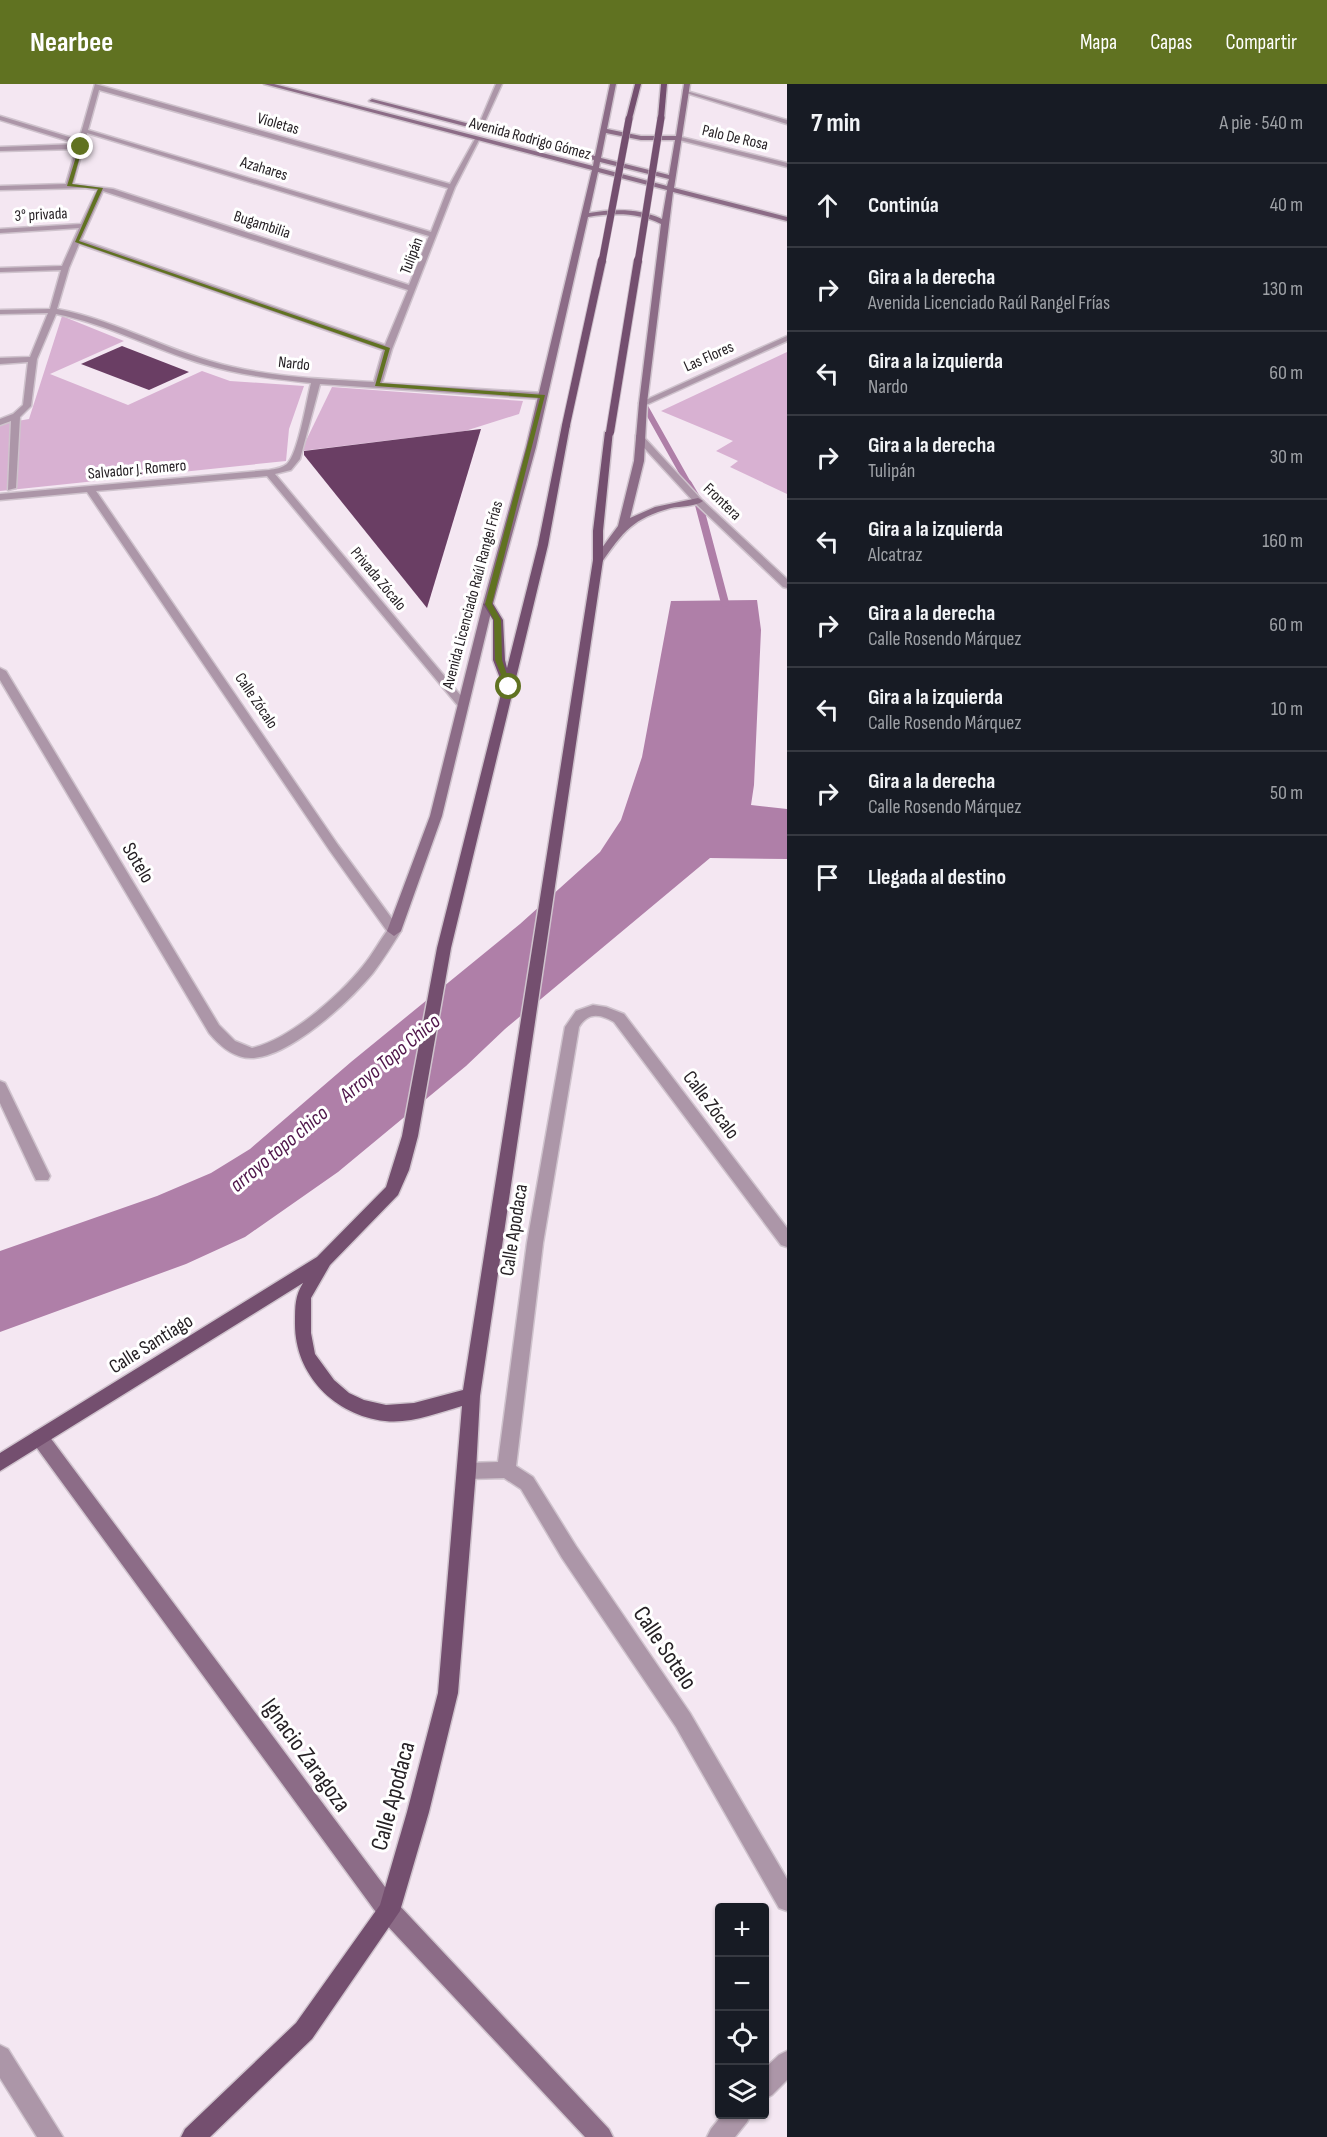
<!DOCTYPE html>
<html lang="es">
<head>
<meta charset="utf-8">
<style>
  body { margin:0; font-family:"Sofia Sans Condensed",sans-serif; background:#242831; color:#f1f3f6 }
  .controls { position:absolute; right:18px; bottom:18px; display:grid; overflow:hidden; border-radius:6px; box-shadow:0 2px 4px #0004 }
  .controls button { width:54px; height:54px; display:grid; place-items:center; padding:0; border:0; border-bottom:2px solid #363941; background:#171b24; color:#f1f3f6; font:30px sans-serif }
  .stop { position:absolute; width:18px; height:18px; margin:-14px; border:4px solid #607221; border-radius:50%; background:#fff }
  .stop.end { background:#607221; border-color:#fff; box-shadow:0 2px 6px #0008 }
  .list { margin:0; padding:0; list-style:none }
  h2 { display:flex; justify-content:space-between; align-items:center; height:78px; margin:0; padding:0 24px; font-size:26px }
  h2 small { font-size:20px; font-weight:400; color:#9ea1a6 }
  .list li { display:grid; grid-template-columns:39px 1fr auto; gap:18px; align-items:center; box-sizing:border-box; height:84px; padding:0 24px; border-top:2px solid #363941 }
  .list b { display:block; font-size:22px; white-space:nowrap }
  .list p { margin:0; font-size:20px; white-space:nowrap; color:#9ea1a6 }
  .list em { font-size:20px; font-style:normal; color:#9ea1a6 }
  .icon { flex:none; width:33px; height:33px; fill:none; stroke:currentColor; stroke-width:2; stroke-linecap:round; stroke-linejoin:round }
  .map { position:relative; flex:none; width:787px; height:2053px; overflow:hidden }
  header { display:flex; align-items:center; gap:36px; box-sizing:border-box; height:84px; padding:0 30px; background:#607221; color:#fff }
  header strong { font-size:28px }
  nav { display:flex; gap:33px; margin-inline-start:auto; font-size:21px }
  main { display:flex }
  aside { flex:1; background:#171b24 }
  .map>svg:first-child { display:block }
</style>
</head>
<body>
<header>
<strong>Nearbee</strong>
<nav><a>Mapa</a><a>Capas</a><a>Compartir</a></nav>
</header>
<main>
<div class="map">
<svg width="787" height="2053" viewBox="0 0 787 2053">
  <rect width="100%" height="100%" fill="#f4e7f2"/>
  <g fill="#d8b1d2">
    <path d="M62 232 124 257 50 290 128 321 202 287 230 297 304 302 289 345 286 377 0 407V340L29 335Z"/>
    <path d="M787 268V410L730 383 738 377 716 367 733 357 661 327Z"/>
    <path d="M332 303 523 317 519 330 465 347 301 367Z"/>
  </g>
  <path fill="#af7fa8" d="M757 516 761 546 754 701 751 721 787 725V775L710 774 505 945 466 982 338 1088 245 1153 186 1180 0 1248V1167L157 1112 211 1089 250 1065 351 978 520 840 600 768 621 736 642 673 671 517Z"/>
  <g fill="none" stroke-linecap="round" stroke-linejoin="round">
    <path stroke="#af7fa8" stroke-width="6" d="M647 317 643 319 689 401"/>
    <path stroke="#af7fa8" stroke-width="8" d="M688 400 698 417 725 519"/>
  </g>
  <g fill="#6a3e64">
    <path d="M122 262 189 288 149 306 81 280Z"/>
    <path d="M481 345 427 524 304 371V367Z"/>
  </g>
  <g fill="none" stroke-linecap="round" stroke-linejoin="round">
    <g stroke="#cfc3cd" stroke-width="3">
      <g id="street">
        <path d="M95 0 450 100 475 55 480 54 455 103 392 265 382 299 543 309 547 312 543 315 320 300 300 375 291 386 275 390 467 619V623H459L267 392 96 407 338 761 401 847C392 861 383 876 373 889 350 917 289 974 251 974 233 974 219 961 209 949L0 596V584L6 587 219 941 235 957 252 964C289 956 340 911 363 882 372 871 379 858 387 847L330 767 87 408 0 416V410L269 386C275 385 282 384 287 380 298 370 307 315 311 299 274 295 239 291 203 280 153 265 107 240 56 230L37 275 31 322 20 333 16 404 8 406 11 337 0 341V335L13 330 23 321 28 278 0 280V274L30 273 48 229 0 230V226L50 225 61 186 0 188V184L62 182 79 144 0 149V145L81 140 97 106 85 104 0 106V102L66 100 76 65 0 67V63L78 60 0 36V32L79 56ZM99 6 448 104 431 148 88 46ZM87 49 429 152 409 201 113 105 73 100ZM103 107 408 206 385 261 81 156ZM79 160 383 266 374 298C319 295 263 293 210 277 158 262 111 235 57 225L69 184Z"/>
        <path d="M496 0H502L482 44 477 45Z"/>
        <path d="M683 6 787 36V40L683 8Z"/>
        <path d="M677 52 787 79V83L675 55Z"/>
        <path d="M787 252V257L646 321 639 319Z"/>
        <path d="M636 351H642L701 415 787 495V504L783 503 695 419 636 355Z"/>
        <path d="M593 921 606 923 624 930 787 1144V1163L781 1161 614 938C600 930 588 928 579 943L543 1159 516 1382 533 1393 576 1462 690 1629 787 1795V1827L779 1824 676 1643 562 1474 521 1405 504 1394 467 1395 461 1393 458 1387 461 1381 467 1379 498 1378 527 1159 565 943 576 927Z"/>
        <path d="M0 997 5 999 7 1003 50 1092 48 1096H36L34 1092 0 1019Z"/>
        <path d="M0 1961 8 1965 63 2053H37L0 1994Z"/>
        <path d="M787 1967V1996L772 2011 764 2015V1985L779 1971Z"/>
        <path d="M723 2030H751L747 2038 735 2053H707L711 2045Z"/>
      </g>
    </g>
    <g stroke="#cfc3cd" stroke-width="3">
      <g id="secondary">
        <path d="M264 0H274L593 82 594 76 369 17 372 15 595 72 610 0H616L607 45 641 52H676L684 0H690L674 104 787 133V137L673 108 647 319 644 377 630 434 655 423 698 414 703 417C695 423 681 422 671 424 633 434 623 448 602 478L598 479 593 476 618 442 634 377 639 319 661 140C638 128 613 129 588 133L536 363 493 520 442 732 401 847 394 852 387 847 430 732 483 520 526 363 592 86ZM606 49 641 56H675L669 91 601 74ZM600 78 669 95 667 102 599 84ZM598 88 667 106 662 135C639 124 613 125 589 129Z"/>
        <path d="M40 1346 46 1348 397 1819 609 2045 613 2053H585L381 1835 34 1360 31 1354 34 1348Z"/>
      </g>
    </g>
    <g stroke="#cfc3cd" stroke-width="3">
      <g id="primary">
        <path d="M635 0H641L632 35 629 37 626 35Z"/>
        <path d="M661 0H667L664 34 661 36 658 34Z"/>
        <path d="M566 338 570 341 548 461 451 864 418 1052 409 1086 398 1111 330 1181 311 1214V1249L315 1270 334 1296 349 1309 364 1316 386 1321 414 1319 463 1306 593 476V447L605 348 613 346 603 447V476L480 1312 476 1387 458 1609 429 1728 400 1827 312 1955 210 2053H181L185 2045 296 1939 380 1821 407 1728 438 1609 462 1322C438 1329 410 1340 385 1337 334 1331 294 1290 295 1238 295 1222 295 1212 303 1199L0 1387V1369L317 1173 386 1103 402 1052 437 864 503 602 493 576V536L483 520 492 518 503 536 505 576 507 584 538 461 562 341Z"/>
      </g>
    </g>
    <use href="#street" fill="#ac96a8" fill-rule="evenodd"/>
    <use href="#secondary" fill="#8c6c87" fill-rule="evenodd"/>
    <use href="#primary" fill="#744f6f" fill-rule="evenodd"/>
    <g stroke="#cfc3cd" stroke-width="8" stroke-linecap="butt">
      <g id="primary-bridge-far1">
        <path d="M602 178 629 35"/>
        <path d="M638 178 661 34"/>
      </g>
    </g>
    <g stroke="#cfc3cd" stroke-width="10" stroke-linecap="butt">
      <g id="primary-bridge">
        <path d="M566 341 602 176"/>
        <path d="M610 348 638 176"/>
      </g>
    </g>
    <use href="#primary-bridge-far1" stroke="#744f6f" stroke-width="7"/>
    <use href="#primary-bridge" stroke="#744f6f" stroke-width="8"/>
  </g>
  <path fill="#607221" d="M83 62 72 100 103 104 79 157 390 264 380 299 545 311 492 520 501 536 502 576 512 605 506 603 495 576 494 536 485 520 540 314 375 302 385 266 75 158 98 105 67 102 79 63Z"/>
  <g text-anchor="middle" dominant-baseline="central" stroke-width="6" stroke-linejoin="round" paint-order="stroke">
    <g font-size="16" fill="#262125" stroke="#fff">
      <text transform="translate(278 40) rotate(16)">Violetas</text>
      <text transform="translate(735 54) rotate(13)">Palo De Rosa</text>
      <text transform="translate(530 55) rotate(15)">Avenida Rodrigo Gómez</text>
      <text transform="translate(264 85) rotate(17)">Azahares</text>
      <text transform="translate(41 131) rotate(-3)">3° privada</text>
      <text transform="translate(262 141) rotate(18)">Bugambilia</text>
      <text transform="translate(412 172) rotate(-69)">Tulipán</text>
      <text transform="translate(709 273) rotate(-24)">Las Flores</text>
      <text transform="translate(294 280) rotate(6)">Nardo</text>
      <text transform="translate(137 386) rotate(-5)">Salvador J. Romero</text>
      <text transform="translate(722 418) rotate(44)">Frontera</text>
      <text transform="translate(378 495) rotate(50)">Privada Zócalo</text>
      <text transform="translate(473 511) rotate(-75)">Avenida Licenciado Raúl Rangel Frías</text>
      <text transform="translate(256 617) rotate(56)">Calle Zócalo</text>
    </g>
    <g font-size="20" fill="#262125" stroke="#fff">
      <text transform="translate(138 779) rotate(59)">Sotelo</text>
      <text transform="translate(711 1021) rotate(53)">Calle Zócalo</text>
      <text transform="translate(514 1146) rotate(-81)">Calle Apodaca</text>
      <text transform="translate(151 1260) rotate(-32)">Calle Santiago</text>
    </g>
    <g font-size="21" font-style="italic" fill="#4f154a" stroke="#fff">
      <text transform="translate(390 974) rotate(-40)">Arroyo Topo Chico</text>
      <text transform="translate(279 1065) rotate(-40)">arroyo topo chico</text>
    </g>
    <g font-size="24" fill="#262125" stroke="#fff">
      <text transform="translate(665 1564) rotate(56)">Calle Sotelo</text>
      <text transform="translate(306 1671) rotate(54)">Ignacio Zaragoza</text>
      <text transform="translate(393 1712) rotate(-75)">Calle Apodaca</text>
    </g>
  </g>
</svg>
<div class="controls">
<button>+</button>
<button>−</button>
<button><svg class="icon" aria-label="locate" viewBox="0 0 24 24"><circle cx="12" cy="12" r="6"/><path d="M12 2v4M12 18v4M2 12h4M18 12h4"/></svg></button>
<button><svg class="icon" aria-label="layers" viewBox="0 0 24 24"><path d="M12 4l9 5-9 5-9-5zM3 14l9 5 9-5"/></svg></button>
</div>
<div class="stop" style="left:509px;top:603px"></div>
<div class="stop end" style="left:81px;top:63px"></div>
</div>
<aside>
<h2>7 min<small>A pie · 540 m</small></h2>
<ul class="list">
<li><svg class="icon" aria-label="ahead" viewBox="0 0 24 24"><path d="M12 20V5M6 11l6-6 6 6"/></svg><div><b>Continúa</b></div><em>40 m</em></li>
<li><svg class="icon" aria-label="right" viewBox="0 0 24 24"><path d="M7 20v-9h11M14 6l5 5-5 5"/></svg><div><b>Gira a la derecha</b><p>Avenida Licenciado Raúl Rangel Frías</p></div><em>130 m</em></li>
<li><svg class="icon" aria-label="left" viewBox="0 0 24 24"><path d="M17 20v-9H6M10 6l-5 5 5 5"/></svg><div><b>Gira a la izquierda</b><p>Nardo</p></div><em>60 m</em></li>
<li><svg class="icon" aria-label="right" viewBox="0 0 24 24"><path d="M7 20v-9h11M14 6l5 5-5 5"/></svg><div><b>Gira a la derecha</b><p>Tulipán</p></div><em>30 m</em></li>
<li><svg class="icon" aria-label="left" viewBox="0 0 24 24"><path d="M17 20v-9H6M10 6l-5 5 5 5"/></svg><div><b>Gira a la izquierda</b><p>Alcatraz</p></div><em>160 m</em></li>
<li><svg class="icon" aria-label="right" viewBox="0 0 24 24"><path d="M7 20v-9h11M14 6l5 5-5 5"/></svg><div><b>Gira a la derecha</b><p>Calle Rosendo Márquez</p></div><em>60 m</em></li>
<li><svg class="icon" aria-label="left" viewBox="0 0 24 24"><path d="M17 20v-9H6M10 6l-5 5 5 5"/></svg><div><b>Gira a la izquierda</b><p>Calle Rosendo Márquez</p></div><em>10 m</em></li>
<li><svg class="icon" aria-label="right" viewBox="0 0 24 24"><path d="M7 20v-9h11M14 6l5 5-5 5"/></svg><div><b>Gira a la derecha</b><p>Calle Rosendo Márquez</p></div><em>50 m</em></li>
<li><svg class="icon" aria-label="arrive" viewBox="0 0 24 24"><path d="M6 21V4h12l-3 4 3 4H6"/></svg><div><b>Llegada al destino</b></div></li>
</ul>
</aside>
</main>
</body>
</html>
